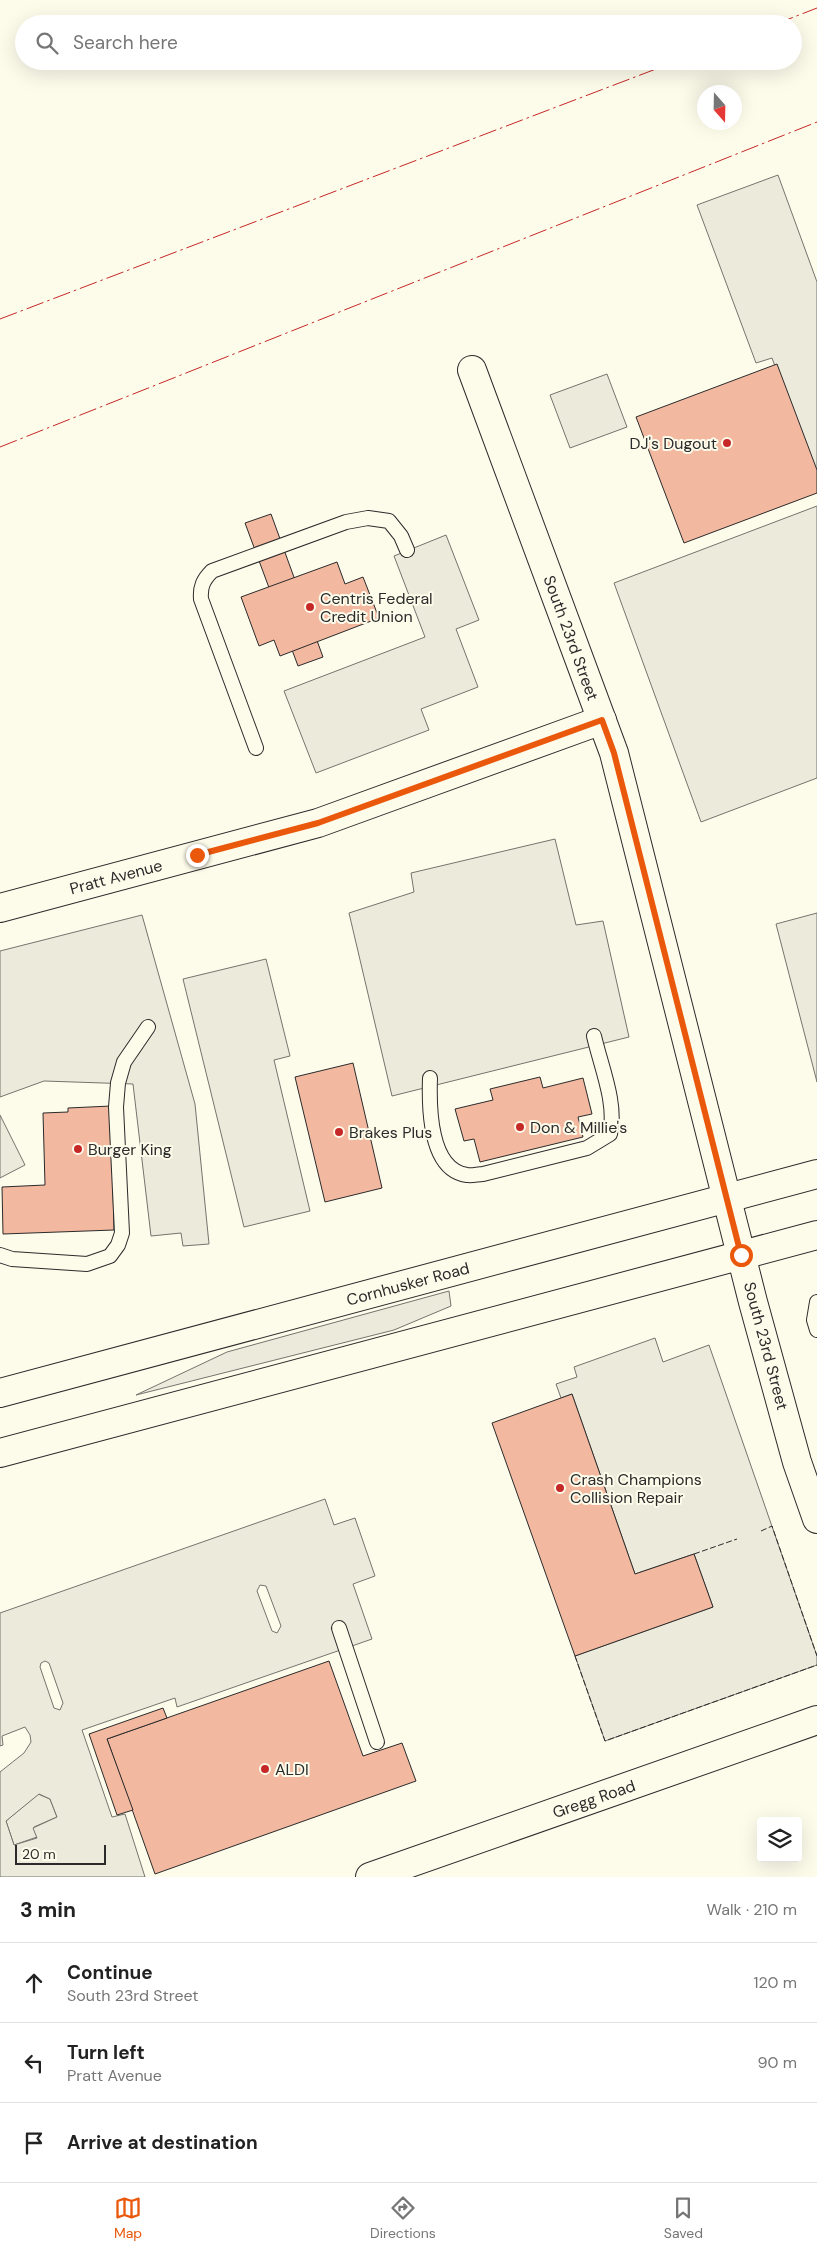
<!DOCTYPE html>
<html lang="en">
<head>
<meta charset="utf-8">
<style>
  body { margin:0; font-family:"DM Sans",sans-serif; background:#f2f2f2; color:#222 }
  .controls { position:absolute; right:15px; bottom:15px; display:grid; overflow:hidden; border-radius:5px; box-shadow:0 5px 20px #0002 }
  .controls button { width:45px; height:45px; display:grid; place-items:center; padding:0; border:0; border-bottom:1px solid #e0e0e0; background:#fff; color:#222; font:25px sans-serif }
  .compass { position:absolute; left:697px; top:85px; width:45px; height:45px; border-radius:50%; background:#fff; box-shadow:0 5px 20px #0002; rotate:160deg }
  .scale { position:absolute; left:15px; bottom:12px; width:91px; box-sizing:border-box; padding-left:5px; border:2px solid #2b2b2b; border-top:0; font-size:14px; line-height:18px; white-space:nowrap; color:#2b2b2b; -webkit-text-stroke:4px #fdfbea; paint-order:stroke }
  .stop { position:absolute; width:15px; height:15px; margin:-11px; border:4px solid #ea580c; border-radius:50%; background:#fff }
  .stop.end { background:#ea580c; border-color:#fff; box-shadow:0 1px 5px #0008 }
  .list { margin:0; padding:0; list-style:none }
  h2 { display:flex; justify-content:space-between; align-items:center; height:65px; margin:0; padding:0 20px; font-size:21px }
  h2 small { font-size:16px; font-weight:400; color:#767676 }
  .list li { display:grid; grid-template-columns:32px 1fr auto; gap:15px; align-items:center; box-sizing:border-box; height:80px; padding:0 20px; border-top:1px solid #e0e0e0 }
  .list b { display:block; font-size:19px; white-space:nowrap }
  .list p { margin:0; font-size:16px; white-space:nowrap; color:#767676 }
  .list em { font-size:16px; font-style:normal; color:#767676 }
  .icon { flex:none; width:28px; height:28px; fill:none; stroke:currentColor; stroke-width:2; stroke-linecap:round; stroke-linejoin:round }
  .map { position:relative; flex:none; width:817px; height:1877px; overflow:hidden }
  .search { position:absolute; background:#fff; box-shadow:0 5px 20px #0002; left:15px; right:15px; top:15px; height:55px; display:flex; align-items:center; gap:12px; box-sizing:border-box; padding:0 18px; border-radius:28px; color:#767676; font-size:19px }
  .sheet { height:305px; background:#fff }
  nav { display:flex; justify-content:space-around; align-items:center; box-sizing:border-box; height:70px; border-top:1px solid #e0e0e0; background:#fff; font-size:14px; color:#767676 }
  nav a { display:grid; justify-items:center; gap:2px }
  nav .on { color:#ea580c }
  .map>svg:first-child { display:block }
</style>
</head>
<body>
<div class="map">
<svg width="817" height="1877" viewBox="0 0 817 1877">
  <rect width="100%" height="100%" fill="#fdfbea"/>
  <g fill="#ecebdb" stroke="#74746e">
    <path d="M449 1291 451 1306 394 1330 136 1395 227 1352Z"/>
    <path d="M38 1794 50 1799 57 1817 34 1827 37 1837 14 1845 6 1821Z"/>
  </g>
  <g fill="#eceadb" stroke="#74746e" fill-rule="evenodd">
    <path d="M778 175 817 282V482L772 358 756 363 697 205Z"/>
    <path d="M607 374 627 427 570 448 550 395Z"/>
    <path d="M817 506V778L701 822 614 583Z"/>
    <path d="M446 535 479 620 456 629 478 687 421 709 429 730 316 773 284 691 425 637 394 556Z"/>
    <path d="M555 839 576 925 603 921 629 1037 392 1096 349 913 414 892 411 873Z"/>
    <path d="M817 913V1082L776 924Z"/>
    <path d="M142 915 195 1104 209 1244 183 1246 181 1233 151 1236 133 1084 44 1081 0 1097V951Z"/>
    <path d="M266 959 290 1056 274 1060 310 1211 244 1227 183 979Z"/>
    <path d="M0 1115 25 1165 0 1178Z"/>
    <path d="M655 1338 663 1362 709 1345 817 1656V1665L605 1741 575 1656 713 1607 694 1554 635 1574 572 1394 561 1398 556 1384 577 1377 574 1367Z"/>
    <path d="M325 1499 334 1525 355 1518 375 1576 353 1584 372 1639 177 1707 175 1698 82 1730 112 1817 125 1814 145 1877H0V1772L24 1753 31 1742 30 1735 25 1727 2 1736 3 1745 0 1746V1613ZM260 1585 266 1586 281 1626 277 1633 272 1631 257 1591ZM45 1661 49 1663 63 1703 60 1710 54 1708 40 1667 41 1663ZM39 1794 50 1799 57 1817 33 1828 37 1838 14 1845 6 1821Z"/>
  </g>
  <g fill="#f2b8a0" stroke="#2b2b2b">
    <path d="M777 364 817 470V493L684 543 636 417Z"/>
    <path d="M271 514 323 657 298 666 245 523Z"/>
    <path d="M337 562 345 584 363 577 379 618 280 656 274 640 259 646 241 597Z"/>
    <path d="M353 1063 382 1188 325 1202 295 1077Z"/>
    <path d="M540 1077 543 1088 583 1078 592 1114 578 1117 583 1137 480 1162 474 1139 464 1141 455 1109 493 1100 490 1089Z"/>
    <path d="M111 1106 114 1230 3 1234 2 1187 45 1185 43 1113 68 1112V1108Z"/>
    <path d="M572 1394 635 1574 694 1554 713 1607 575 1656 492 1423Z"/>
    <path d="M329 1661 363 1756 402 1743 416 1781 155 1874 107 1739Z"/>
    <path d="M163 1708 167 1718 107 1739 133 1810 117 1815 89 1734Z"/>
  </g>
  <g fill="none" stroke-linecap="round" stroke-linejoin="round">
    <g stroke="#2b2b2b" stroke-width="16">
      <g id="service">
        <path d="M256 748 201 599C200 587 203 580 212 571L346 522 368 518 389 521 401 536 407 550"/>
        <path d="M430 1078C429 1106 429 1170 467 1175 472 1176 478 1174 483 1174L587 1148 610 1134C617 1103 601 1067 594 1036"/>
        <path d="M0 1255 12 1259 87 1264 110 1256 118 1245 122 1233 116 1107 118 1083 124 1062 148 1027"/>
        <path d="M817 1302 814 1320 817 1330"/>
        <path d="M339 1628 377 1742"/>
      </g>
    </g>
    <g stroke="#2b2b2b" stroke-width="30">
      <g id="minor">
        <path d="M472 370 614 753 753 1302 797 1462 817 1519"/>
        <path d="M0 908 318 823 602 720"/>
        <path d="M370 1877 817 1720"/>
      </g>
    </g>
    <g stroke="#2b2b2b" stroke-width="30">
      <g id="primary">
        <path d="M0 1393 817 1174"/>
        <path d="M0 1453 817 1235"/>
      </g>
    </g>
    <use href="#service" stroke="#fdfbea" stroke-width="14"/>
    <use href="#minor" stroke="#fdfbea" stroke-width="28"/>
    <use href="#primary" stroke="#fdfbea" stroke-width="28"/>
    <g stroke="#2b2b2b" stroke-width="1" stroke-dasharray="6 2.5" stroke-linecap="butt">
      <path d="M761 1531 772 1526 817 1656"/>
      <path d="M694 1554 737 1539"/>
      <path d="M575 1656 605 1741 817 1665"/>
    </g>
    <g stroke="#c62828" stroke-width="1" stroke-dasharray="18 4 2.5 4" stroke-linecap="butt">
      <path d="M776 24 817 8"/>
      <path d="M0 319 677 61"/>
      <path d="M0 447 817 122"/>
    </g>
  </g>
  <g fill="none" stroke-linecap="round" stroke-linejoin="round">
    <path stroke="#ea580c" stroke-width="6" d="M197 855 318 823 602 720 614 753 741 1255"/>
  </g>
  <g fill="#c62828" stroke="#fdfbea" stroke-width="2">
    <circle cx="727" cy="443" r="5"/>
    <circle cx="310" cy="607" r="5"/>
    <circle cx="520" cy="1127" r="5"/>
    <circle cx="339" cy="1132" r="5"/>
    <circle cx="78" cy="1149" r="5"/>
    <circle cx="560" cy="1488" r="5"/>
    <circle cx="265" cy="1769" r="5"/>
  </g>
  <g text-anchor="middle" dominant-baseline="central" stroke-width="4" stroke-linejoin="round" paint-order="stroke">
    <g font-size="16" fill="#2b2b2b" stroke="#fdfbea" text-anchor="start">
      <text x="717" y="443" text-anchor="end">DJ's Dugout</text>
      <text x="320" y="598">Centris Federal<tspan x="320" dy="18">Credit Union</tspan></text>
      <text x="530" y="1127">Don &amp; Millie's</text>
      <text x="349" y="1132">Brakes Plus</text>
      <text x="88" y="1149">Burger King</text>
      <text x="570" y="1479">Crash Champions<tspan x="570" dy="18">Collision Repair</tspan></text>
      <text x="275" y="1769">ALDI</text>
    </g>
    <g font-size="16" fill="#2b2b2b" stroke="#fdfbea">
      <text transform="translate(571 638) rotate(70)">South 23rd Street</text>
      <text transform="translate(116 877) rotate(-15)">Pratt Avenue</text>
      <text transform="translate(408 1284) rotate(-15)">Cornhusker Road</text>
      <text transform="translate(766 1346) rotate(75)">South 23rd Street</text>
      <text transform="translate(594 1799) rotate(-19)">Gregg Road</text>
    </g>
  </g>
</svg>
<div class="controls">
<button><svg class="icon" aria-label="layers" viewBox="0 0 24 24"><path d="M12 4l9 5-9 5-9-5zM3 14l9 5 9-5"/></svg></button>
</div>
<svg class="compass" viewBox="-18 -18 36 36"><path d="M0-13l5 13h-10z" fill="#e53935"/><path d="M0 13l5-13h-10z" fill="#767676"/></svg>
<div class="scale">20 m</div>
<div class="stop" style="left:741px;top:1255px"></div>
<div class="stop end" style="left:197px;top:855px"></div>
<div class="search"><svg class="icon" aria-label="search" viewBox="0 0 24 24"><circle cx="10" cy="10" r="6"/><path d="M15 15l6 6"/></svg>Search here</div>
</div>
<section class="sheet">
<h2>3 min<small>Walk · 210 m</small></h2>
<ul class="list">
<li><svg class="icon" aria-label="ahead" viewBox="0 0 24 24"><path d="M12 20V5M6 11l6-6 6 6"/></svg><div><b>Continue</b><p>South 23rd Street</p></div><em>120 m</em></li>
<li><svg class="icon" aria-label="left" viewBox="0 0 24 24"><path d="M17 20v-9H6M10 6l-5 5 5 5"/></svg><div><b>Turn left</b><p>Pratt Avenue</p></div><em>90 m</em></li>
<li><svg class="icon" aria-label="arrive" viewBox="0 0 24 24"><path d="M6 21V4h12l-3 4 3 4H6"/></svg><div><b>Arrive at destination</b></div></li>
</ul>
</section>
<nav>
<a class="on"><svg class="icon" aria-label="map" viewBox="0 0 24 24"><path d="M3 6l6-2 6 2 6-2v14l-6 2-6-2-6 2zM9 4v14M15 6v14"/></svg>Map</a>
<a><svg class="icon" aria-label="directions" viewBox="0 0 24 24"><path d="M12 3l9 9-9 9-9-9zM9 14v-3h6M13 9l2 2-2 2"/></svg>Directions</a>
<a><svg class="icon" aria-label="saved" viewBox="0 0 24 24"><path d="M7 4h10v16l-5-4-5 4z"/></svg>Saved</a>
</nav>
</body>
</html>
